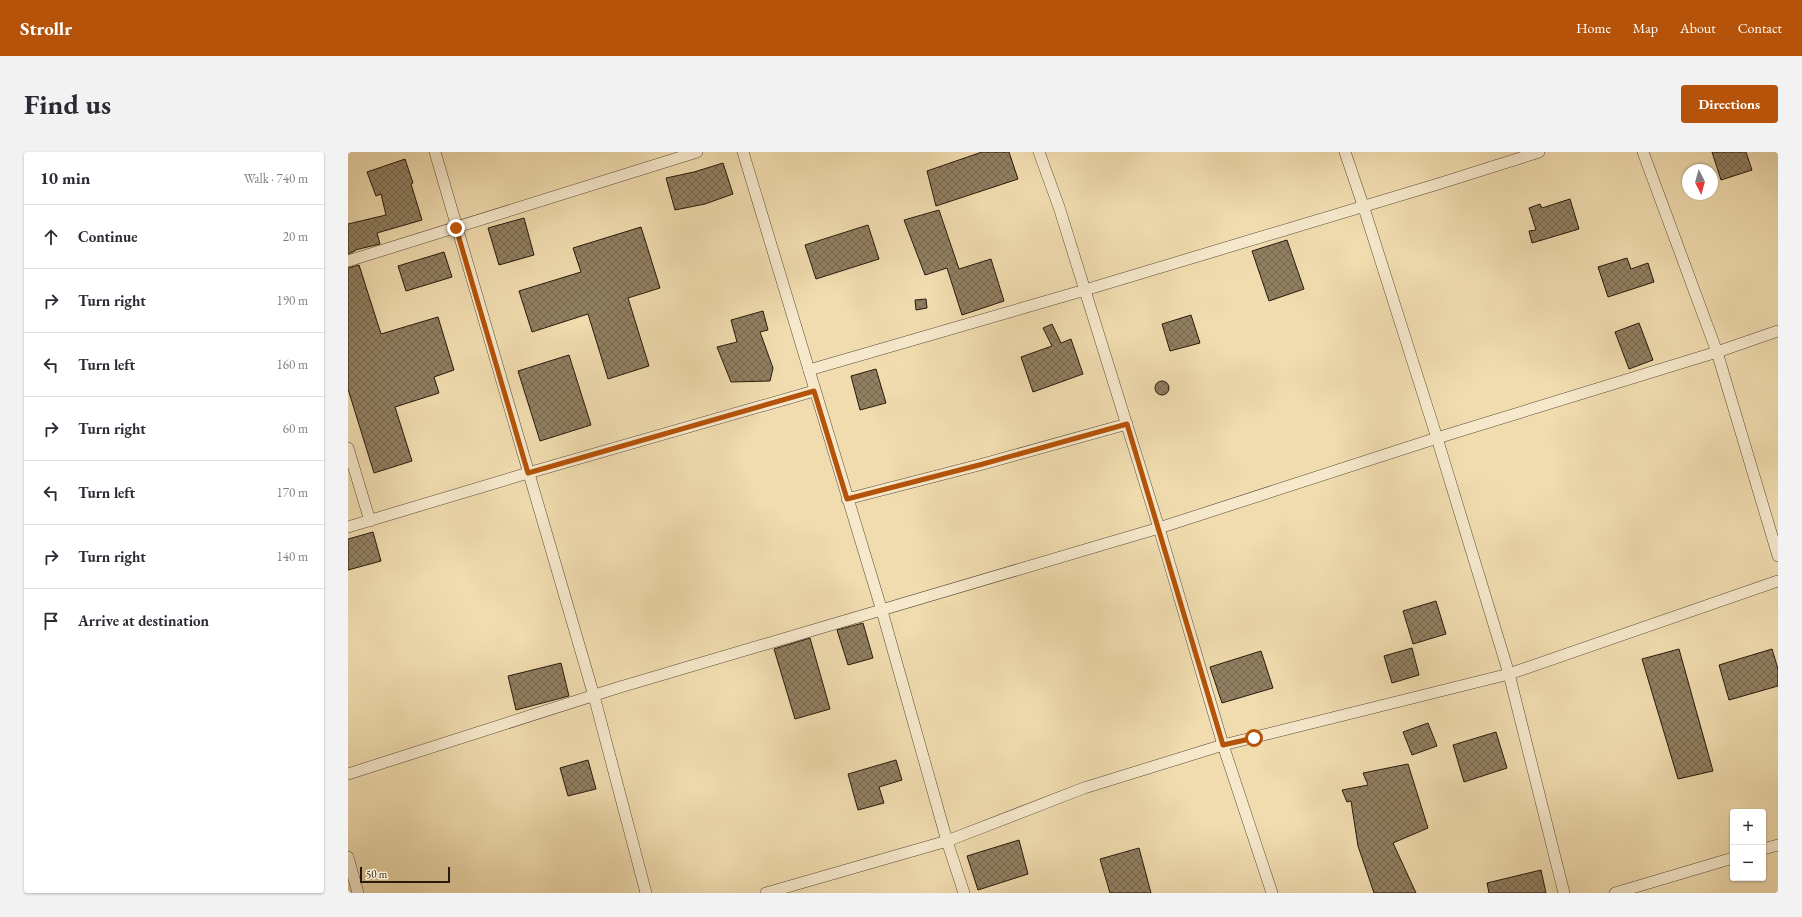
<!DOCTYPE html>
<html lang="en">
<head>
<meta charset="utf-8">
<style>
  body { margin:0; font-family:"EB Garamond",serif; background:#f2f2f3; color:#2b2b33 }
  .controls { position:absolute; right:12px; bottom:12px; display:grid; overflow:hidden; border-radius:4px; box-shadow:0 1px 3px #0004 }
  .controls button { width:36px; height:36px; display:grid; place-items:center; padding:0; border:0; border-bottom:1px solid #e1e1e2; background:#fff; color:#2b2b33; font:20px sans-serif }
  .compass { position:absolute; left:1334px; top:12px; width:36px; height:36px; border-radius:50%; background:#fff; box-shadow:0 1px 3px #0004; rotate:174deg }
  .scale { position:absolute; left:12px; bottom:10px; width:90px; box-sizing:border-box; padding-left:4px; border:2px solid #281a0c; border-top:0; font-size:11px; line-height:14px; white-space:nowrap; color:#281a0c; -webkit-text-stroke:3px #f5e8cb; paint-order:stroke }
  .stop { position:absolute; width:12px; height:12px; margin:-9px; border:3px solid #b45309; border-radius:50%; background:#fff }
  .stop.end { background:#b45309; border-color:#fff; box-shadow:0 1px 4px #0008 }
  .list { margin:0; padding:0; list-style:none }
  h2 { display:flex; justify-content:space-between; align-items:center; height:52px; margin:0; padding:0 16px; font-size:17px }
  h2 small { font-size:13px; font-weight:400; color:#7c7c81 }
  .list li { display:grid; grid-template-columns:26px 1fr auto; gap:12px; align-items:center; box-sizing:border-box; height:64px; padding:0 16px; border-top:1px solid #e1e1e2 }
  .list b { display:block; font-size:15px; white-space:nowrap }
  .list em { font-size:13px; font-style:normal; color:#7c7c81 }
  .icon { flex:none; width:22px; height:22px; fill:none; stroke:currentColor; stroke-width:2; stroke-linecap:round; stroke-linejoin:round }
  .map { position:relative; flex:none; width:1430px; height:741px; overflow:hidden; border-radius:4px }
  header { display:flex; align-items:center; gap:24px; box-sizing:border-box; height:56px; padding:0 20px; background:#b45309; color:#fff }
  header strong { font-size:19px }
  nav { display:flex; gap:22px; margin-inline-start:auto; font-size:14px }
  .intro { display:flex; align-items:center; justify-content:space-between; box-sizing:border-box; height:96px; padding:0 24px }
  h1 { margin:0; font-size:28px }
  .button { padding:10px 18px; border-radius:4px; background:#b45309; color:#fff; font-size:14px; font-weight:700 }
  main { display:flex; gap:24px; padding:0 24px }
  aside { flex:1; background:#fff; border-radius:4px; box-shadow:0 1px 3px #0004 }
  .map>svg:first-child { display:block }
</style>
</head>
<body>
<header>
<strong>Strollr</strong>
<nav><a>Home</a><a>Map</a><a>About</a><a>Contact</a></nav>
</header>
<div class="intro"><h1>Find us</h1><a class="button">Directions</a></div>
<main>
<aside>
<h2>10 min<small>Walk · 740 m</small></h2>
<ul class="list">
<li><svg class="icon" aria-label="ahead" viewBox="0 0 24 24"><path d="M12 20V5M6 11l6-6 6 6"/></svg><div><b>Continue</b></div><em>20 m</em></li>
<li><svg class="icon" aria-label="right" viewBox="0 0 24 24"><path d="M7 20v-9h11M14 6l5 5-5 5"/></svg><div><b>Turn right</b></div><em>190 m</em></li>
<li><svg class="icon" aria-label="left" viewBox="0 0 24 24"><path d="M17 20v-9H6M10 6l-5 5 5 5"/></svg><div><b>Turn left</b></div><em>160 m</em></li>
<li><svg class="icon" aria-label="right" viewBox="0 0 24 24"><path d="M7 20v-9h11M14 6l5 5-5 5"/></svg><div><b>Turn right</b></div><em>60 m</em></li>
<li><svg class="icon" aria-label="left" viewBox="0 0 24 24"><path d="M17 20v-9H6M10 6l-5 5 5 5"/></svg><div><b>Turn left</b></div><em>170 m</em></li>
<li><svg class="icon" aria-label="right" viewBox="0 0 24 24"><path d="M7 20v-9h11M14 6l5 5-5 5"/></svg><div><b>Turn right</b></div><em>140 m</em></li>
<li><svg class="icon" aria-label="arrive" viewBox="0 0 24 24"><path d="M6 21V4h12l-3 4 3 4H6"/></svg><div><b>Arrive at destination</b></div></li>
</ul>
</aside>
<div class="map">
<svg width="1430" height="741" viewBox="0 0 1430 741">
  <defs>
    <pattern id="building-cross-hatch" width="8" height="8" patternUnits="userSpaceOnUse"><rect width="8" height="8" fill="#907f61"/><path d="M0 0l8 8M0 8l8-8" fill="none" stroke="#76674e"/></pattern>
  </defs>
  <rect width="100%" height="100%" fill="#f0dcaf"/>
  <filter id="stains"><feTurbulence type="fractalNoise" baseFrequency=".005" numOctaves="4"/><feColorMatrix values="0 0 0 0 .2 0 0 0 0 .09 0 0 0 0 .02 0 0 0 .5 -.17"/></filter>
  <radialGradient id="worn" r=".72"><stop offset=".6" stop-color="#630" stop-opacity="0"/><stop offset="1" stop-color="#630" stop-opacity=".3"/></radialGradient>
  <g fill="url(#building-cross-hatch)" stroke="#281a0c">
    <path d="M634 0H661L670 27 588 54 579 19Z"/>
    <path d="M1364 0H1398L1404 18 1373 28Z"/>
    <path d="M57 7 65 31 63 32 74 68 29 81 32 92 7 98V99L0 102V72L38 63 33 42 28 44 19 20Z"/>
    <path d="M375 11 385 42 357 52 327 58 318 26 346 20Z"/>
    <path d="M1222 47 1231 77 1184 91 1181 79 1188 78 1181 56 1192 52 1194 56Z"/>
    <path d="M591 58 611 117 643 107 656 149 614 163 599 116 577 123 556 68Z"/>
    <path d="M176 66 186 103 151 113 140 76Z"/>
    <path d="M520 73 531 107 468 127 457 93Z"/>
    <path d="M293 75 312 136 280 146 301 214 260 227 240 162 184 180 171 139 233 120 225 96Z"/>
    <path d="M939 88 956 137 921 149 904 99Z"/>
    <path d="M96 100 104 125 58 139 50 114Z"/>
    <path d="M1279 106 1283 117 1300 111 1306 130 1260 145 1250 115Z"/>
    <path d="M11 113 33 182 90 165 106 218 86 225 91 241 47 255 64 309 26 321 0 237V116Z"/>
    <path d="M578 147 579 156 568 158 567 148Z"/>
    <path d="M415 159 420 178 412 180 425 216 422 229 383 230 369 195 389 190 383 168Z"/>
    <path d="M843 163 852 191 822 199 814 172Z"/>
    <path d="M1291 171 1305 208 1281 217 1267 180Z"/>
    <path d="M704 172 713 191 723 187 735 222 685 240 673 205 704 194 695 176Z"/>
    <path d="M221 203 243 273 192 289 170 219Z"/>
    <path d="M528 217 538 251 512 258 503 224Z"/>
    <circle cx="814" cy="236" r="7"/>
    <path d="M25 380 33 409 0 418V387Z"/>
    <path d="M1088 449 1098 482 1065 492 1055 459Z"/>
    <path d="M515 471 525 506 500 513 489 478Z"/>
    <path d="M462 486 482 557 447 567 426 497Z"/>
    <path d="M1064 496 1071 523 1044 531 1036 504Z"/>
    <path d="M1331 497 1365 619 1330 627 1294 507Z"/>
    <path d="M1424 497 1430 517V534L1381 548 1371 513Z"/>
    <path d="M913 499 925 536 874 551 862 515Z"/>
    <path d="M213 511 221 544 168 558 160 524Z"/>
    <path d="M1080 571 1089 594 1064 603 1055 580Z"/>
    <path d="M1148 580 1159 616 1116 630 1105 593Z"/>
    <path d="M240 608 248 637 220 644 212 616Z"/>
    <path d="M548 608 554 628 531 635 536 651 510 658 500 622Z"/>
    <path d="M1060 612 1080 676 1045 691 1068 741H1026L1010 694 1003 649 999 650 994 638 1020 633 1015 621Z"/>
    <path d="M671 688 680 722 630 738 619 704Z"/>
    <path d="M791 696 803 741H762L752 707Z"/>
    <path d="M1193 718 1198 741H1141L1139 731Z"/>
  </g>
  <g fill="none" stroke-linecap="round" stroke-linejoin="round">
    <g stroke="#5a4a35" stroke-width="12">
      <g id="street">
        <path d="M87 0 246 544 298 741"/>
        <path d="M395 0 534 459 599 689 616 741"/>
        <path d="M691 0 711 55 811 376 875 593 924 741"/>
        <path d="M997 0 1015 53 1089 286 1161 522 1216 741"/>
        <path d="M1295 0 1369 200 1430 404"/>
        <path d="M0 109 349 0"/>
        <path d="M461 218 737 138 1090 32 1191 0"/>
        <path d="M0 296 22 369"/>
        <path d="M499 347 635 312 779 272"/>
        <path d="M0 375 180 321 466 239"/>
        <path d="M0 622 269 536 811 376 1089 286 1369 200 1430 179"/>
        <path d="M1415 697 1430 693"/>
        <path d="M0 705 10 741"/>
        <path d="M418 741 599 689 736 636 875 593 1161 522 1430 429"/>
        <path d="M1267 741 1385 706"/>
      </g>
    </g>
    <use href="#street" stroke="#f5e8cb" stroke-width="11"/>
  </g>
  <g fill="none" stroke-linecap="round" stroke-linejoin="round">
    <path stroke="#b45309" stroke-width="5" d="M108 76 180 321 466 239 499 347 635 312 779 272 875 593 906 586"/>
  </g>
  <rect width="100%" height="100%" filter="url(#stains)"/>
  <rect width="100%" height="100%" fill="url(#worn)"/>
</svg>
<div class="controls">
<button>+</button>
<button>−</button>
</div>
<svg class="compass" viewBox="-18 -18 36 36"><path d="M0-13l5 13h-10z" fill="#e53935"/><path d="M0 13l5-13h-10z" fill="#7c7c81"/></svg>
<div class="scale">50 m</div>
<div class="stop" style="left:906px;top:586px"></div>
<div class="stop end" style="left:108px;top:76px"></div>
</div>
</main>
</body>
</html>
